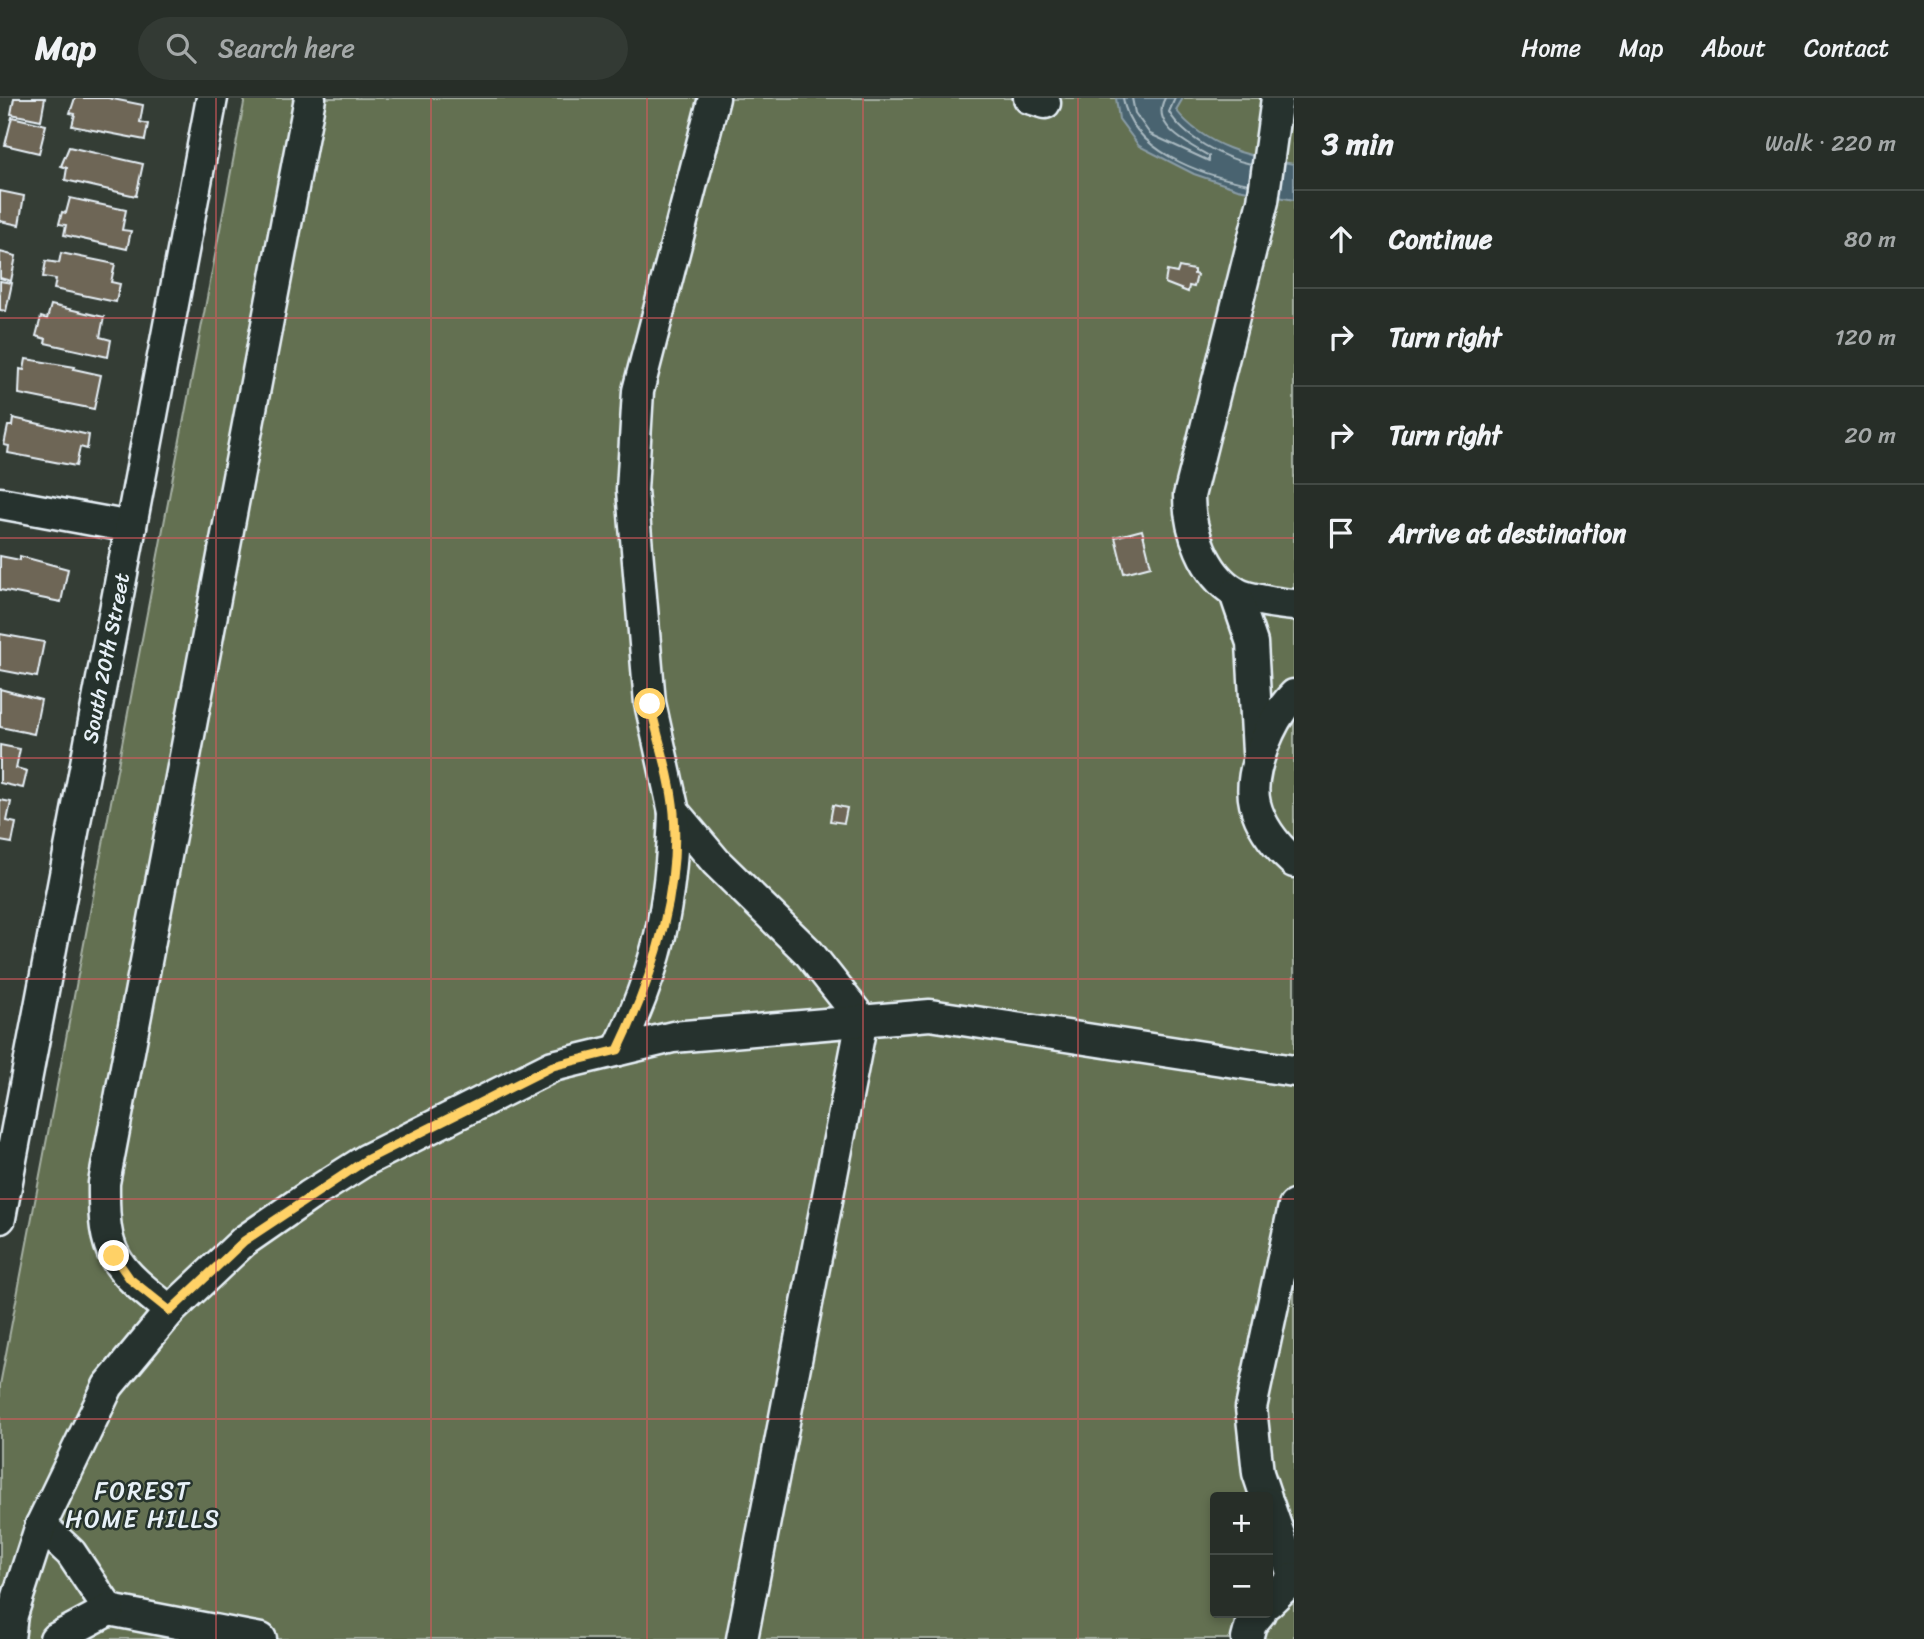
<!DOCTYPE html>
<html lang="en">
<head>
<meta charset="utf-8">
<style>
  body { margin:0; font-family:Sriracha,sans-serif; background:#333a34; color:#f1f3f6 }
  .controls { position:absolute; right:21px; bottom:21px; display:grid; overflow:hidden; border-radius:7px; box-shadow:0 4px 10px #0003 }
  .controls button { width:63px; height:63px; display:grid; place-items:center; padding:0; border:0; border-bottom:2px solid #434a45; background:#272e28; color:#f1f3f6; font:35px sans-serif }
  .stop { position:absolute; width:21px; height:21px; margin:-16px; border:5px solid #ffd166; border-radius:50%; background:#fff }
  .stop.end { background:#ffd166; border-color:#fff; box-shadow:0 2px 7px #0008 }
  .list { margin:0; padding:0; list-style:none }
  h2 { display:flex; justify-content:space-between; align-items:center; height:91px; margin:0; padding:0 28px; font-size:30px }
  h2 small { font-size:23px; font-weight:400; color:#a4a8a8 }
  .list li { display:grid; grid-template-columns:46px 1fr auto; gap:21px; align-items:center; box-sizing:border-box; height:98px; padding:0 28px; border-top:2px solid #434a45 }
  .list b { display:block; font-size:26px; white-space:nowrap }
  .list em { font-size:23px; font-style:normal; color:#a4a8a8 }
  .icon { flex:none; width:38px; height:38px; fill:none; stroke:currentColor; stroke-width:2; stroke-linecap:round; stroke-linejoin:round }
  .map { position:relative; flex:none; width:1294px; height:1541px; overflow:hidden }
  header { display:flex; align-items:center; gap:42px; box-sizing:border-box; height:98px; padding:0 35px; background:#272e28; border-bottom:2px solid #434a45 }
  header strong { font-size:33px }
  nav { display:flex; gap:38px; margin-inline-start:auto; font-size:24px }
  .search { width:490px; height:63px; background:#333a34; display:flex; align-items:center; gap:18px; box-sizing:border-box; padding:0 24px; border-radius:38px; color:#a4a8a8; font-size:26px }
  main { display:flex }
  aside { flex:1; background:#272e28 }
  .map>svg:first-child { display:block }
</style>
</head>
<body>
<header>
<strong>Map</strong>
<div class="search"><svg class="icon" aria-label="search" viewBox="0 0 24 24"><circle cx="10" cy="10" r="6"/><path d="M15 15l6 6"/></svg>Search here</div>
<nav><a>Home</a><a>Map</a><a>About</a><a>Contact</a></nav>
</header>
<main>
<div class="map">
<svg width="1294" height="1541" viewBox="0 0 1294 1541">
  <rect width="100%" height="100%" fill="#343d35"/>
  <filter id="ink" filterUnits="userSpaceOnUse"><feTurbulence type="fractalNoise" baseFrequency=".0143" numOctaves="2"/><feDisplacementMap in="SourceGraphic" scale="14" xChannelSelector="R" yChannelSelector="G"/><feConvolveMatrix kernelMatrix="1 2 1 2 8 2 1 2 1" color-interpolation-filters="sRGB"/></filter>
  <g filter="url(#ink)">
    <path fill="#647051" stroke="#a6b0a4" stroke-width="2" fill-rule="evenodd" d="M245 0H1294V1541H0V1287ZM1215 1399H1268V1515H1215Z"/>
    <path fill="#4a646f" stroke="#899ca6" stroke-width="2" d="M1116 0H1183L1176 12C1205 49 1250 59 1294 66V102L1238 91 1194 76 1139 48 1119 21Z"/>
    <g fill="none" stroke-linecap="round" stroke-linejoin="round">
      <g stroke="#a9b9c1" stroke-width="2">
        <path d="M1123 0C1131 53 1201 77 1249 86"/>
        <path d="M1132 0 1135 15 1150 36 1209 63V58C1190 47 1149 28 1165 0"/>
        <path d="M1175 0 1169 14C1184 40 1223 60 1251 66"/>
      </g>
    </g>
    <g fill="#6e6657" stroke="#e8f1f8" stroke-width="2">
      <path d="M14 0H45L41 22 11 16Z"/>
      <path d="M75 0H108L143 7 140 24 148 26 145 42 72 28 75 16 70 15Z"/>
      <path d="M12 19 46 27 39 55 5 47Z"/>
      <path d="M69 49 143 66 136 98 65 82 67 70 61 68Z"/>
      <path d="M0 93 24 98 19 127 0 123Z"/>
      <path d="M70 100 126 112 122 132 131 133 127 151 64 137 66 127 59 126 62 114 66 115Z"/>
      <path d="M0 154 16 158 11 183 0 180Z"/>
      <path d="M61 155 115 166 111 184 120 186 116 204 54 191 56 181 43 179 46 163 59 165Z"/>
      <path d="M1179 169 1194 172V176L1197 177 1194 189 1189 188 1188 194 1165 185 1167 173 1177 175Z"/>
      <path d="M0 183 12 185 6 213 0 212Z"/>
      <path d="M51 207 104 219 100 239 111 242 108 259 45 245 46 241 36 238 41 219 47 221Z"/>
      <path d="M26 261 75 269 74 271 101 277 94 311 19 296 20 271 24 272Z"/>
      <path d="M13 320 89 337 87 351 80 349 76 368 8 355 9 348 4 347 8 328H12Z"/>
      <path d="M1142 432 1151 468 1124 475 1115 439Z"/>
      <path d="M0 458 20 462V458L68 471 61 504 0 492Z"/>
      <path d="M0 536 44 544 37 579 0 572Z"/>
      <path d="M0 591 41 602 34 636 0 629Z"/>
      <path d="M0 647 20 651 16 670 27 673 23 690 0 685Z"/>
      <path d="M0 702 11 704 7 723 16 725 12 745 0 743Z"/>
      <path d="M833 707 847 710 844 725 830 723Z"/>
    </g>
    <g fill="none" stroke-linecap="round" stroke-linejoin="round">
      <g stroke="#e8f1f8" stroke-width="35">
        <g id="minor">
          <path d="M714 0 638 293 632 392 650 605 674 714 716 764 809 855 862 922 742 1541"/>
          <path d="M1029 0 1045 5"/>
          <path d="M1277 0 1263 103 1189 398C1189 431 1204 476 1235 494 1245 501 1281 506 1294 507"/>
          <path d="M0 405 131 429"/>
          <path d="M1235 495 1252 545 1258 654"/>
          <path d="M1294 597C1272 619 1247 674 1255 706 1261 730 1276 748 1294 764"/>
          <path d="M618 952C659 867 671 808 674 714"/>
          <path d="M0 1120 212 0"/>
          <path d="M170 1213C113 1167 103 1159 104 1085L310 0"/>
          <path d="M1266 1399 1258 1375 1251 1310 1294 1108"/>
          <path d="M1268 1405 1294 1480"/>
          <path d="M41 1427 71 1455 109 1512 261 1541"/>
          <path d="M1268 1505 1294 1480"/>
          <path d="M9 1541 12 1517 41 1427 108 1288 170 1213 244 1143 309 1098 366 1062 553 968 673 939 930 917 1294 973"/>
          <path d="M55 1541 109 1512"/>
          <path d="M1247 1541 1251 1526 1260 1515"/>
        </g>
      </g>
      <use href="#minor" stroke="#26332d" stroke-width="30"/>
    </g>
  </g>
  <g fill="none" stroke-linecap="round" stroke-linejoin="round" filter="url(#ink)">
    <path stroke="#ffd166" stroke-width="9" d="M114 1158 130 1181 170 1213 244 1143 366 1062 553 968 618 952C653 879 680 797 674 715 671 679 658 641 650 606"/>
  </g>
  <path fill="none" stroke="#da5a5c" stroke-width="2" stroke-opacity="0.55" d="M216 0V1541M431 0V1541M647 0V1541M863 0V1541M1078 0V1541M0 220H1294M0 440H1294M0 660H1294M0 881H1294M0 1101H1294M0 1321H1294"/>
  <g text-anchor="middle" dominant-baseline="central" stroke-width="5" stroke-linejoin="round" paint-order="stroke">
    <g font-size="21" fill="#e8f1f8" stroke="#26332d">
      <text transform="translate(106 560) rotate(-79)">South 20th Street</text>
    </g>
    <g font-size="24" letter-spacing="2" fill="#e8f1f8" stroke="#26332d">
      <text x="143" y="1393">FOREST<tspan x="143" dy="28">HOME HILLS</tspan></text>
    </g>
  </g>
</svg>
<div class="controls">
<button>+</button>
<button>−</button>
</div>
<div class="stop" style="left:650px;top:606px"></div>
<div class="stop end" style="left:114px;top:1158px"></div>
</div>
<aside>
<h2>3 min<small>Walk · 220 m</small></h2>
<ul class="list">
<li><svg class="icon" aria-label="ahead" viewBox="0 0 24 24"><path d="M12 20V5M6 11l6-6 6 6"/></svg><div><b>Continue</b></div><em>80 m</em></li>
<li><svg class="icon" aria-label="right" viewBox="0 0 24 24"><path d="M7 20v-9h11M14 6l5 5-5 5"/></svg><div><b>Turn right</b></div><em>120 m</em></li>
<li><svg class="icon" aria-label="right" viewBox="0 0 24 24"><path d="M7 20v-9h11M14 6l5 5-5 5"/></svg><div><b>Turn right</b></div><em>20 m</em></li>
<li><svg class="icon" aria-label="arrive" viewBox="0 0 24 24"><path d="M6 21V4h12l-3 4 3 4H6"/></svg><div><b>Arrive at destination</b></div></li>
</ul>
</aside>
</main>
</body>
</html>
